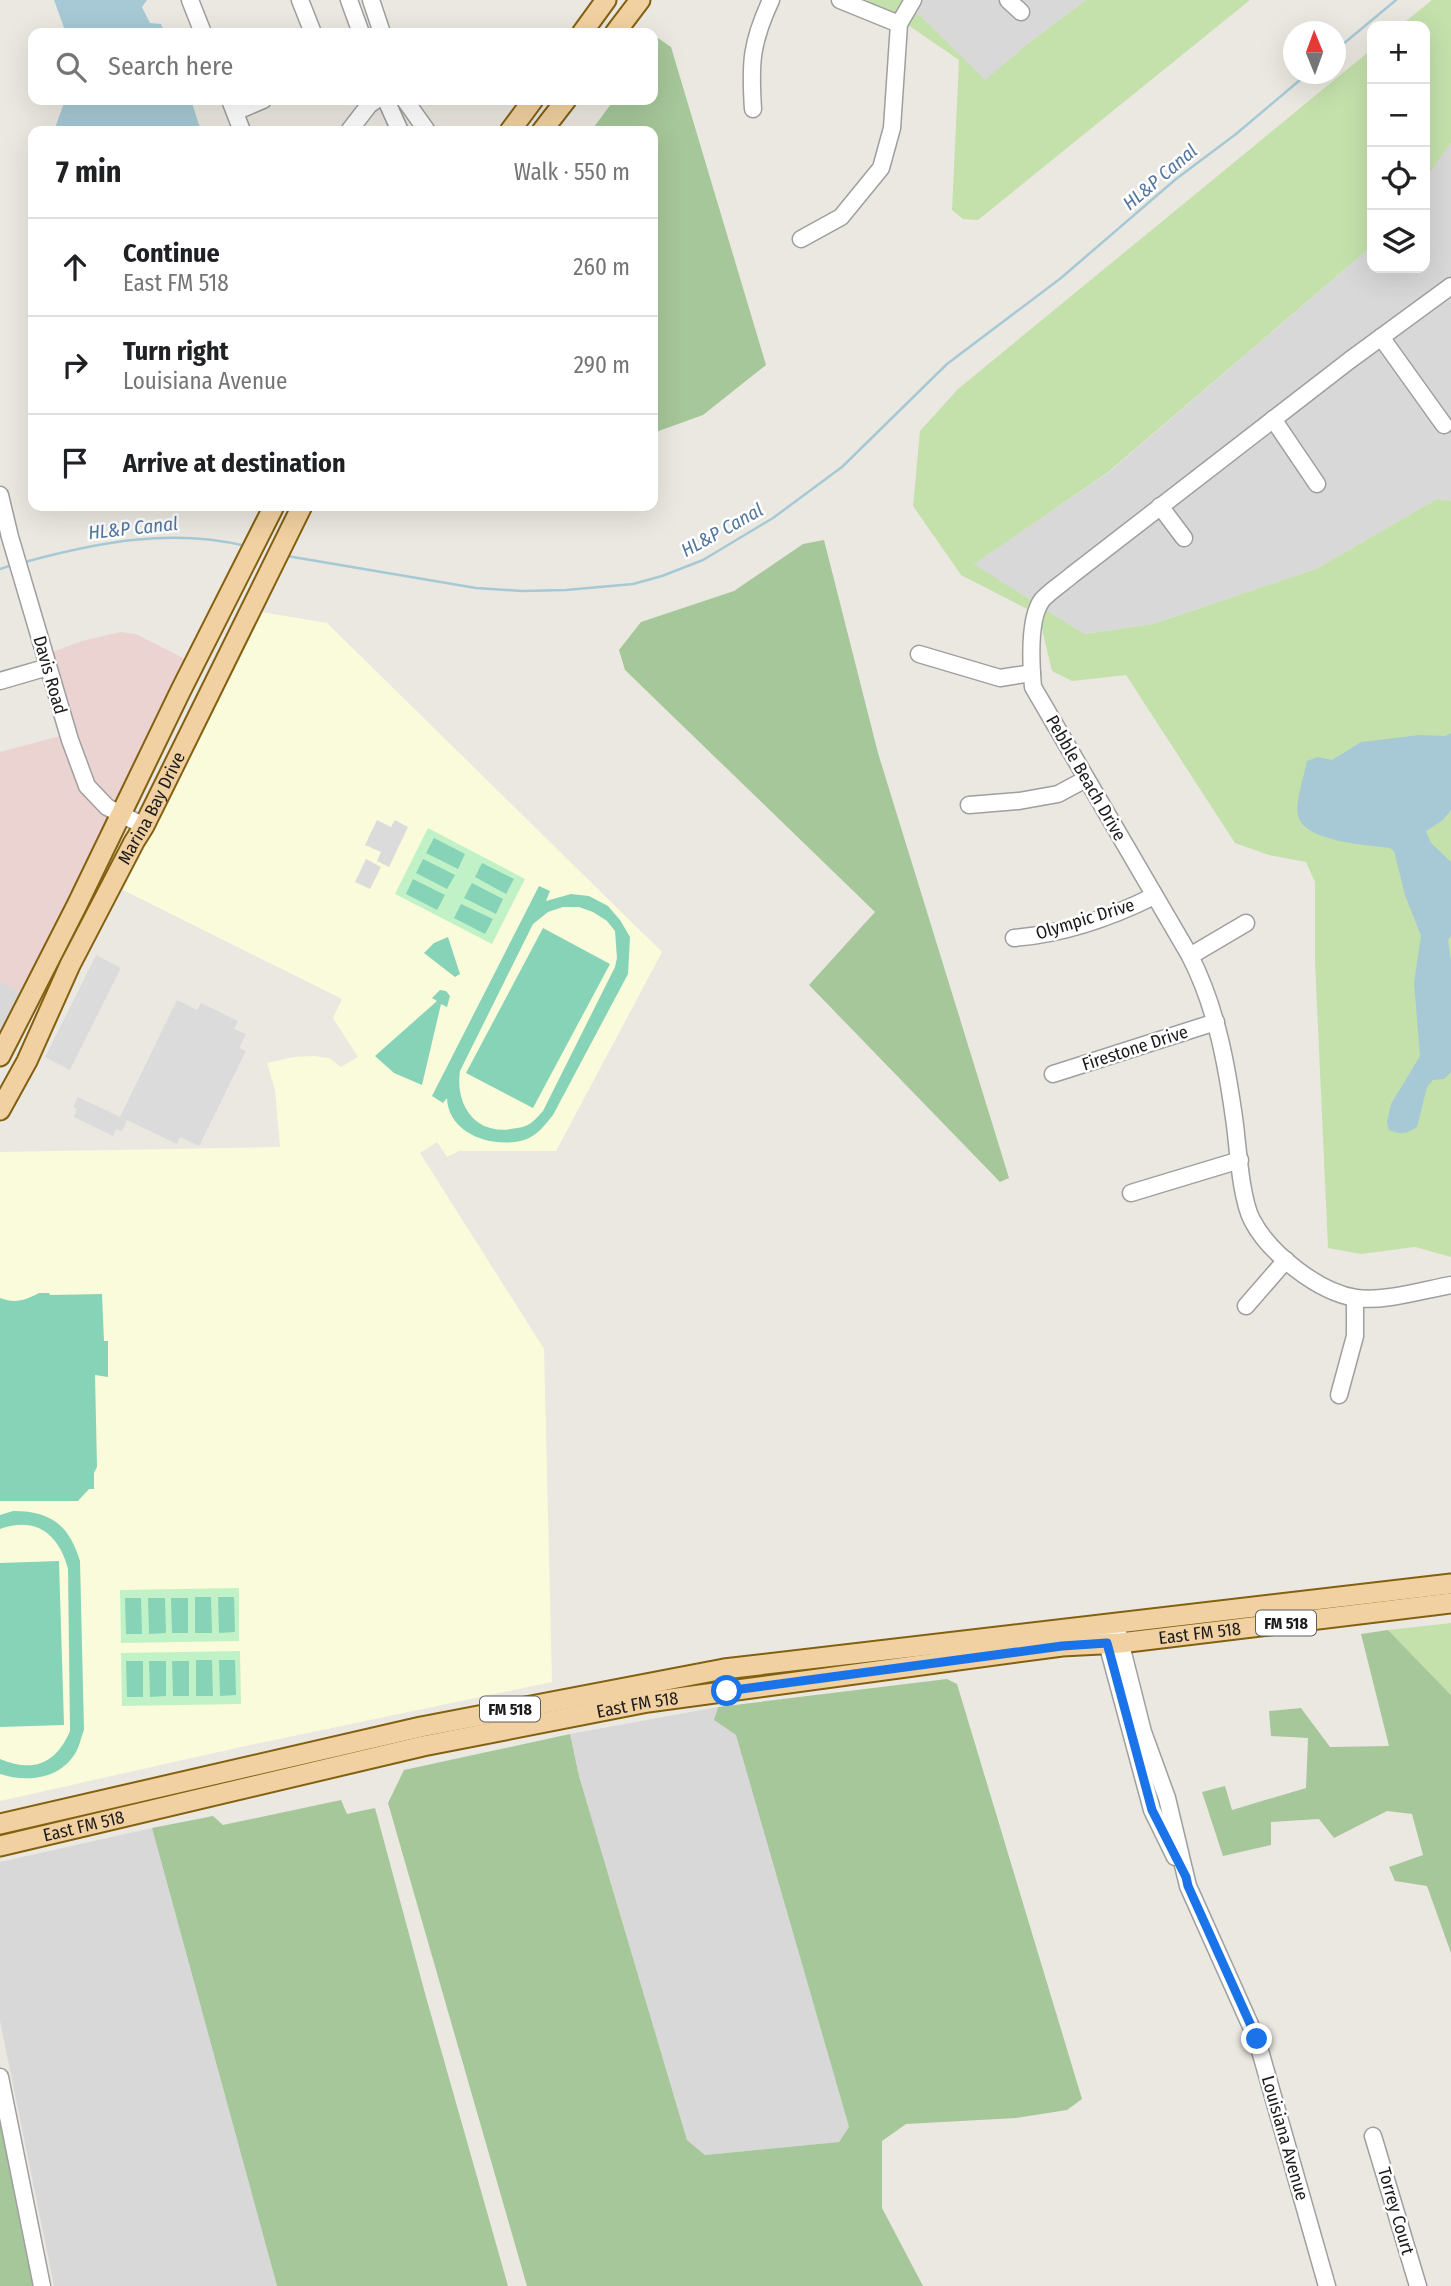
<!DOCTYPE html>
<html lang="en">
<head>
<meta charset="utf-8">
<style>
  body { margin:0; font-family:"Fira Sans Condensed",sans-serif; background:#f2f2f2; color:#202124 }
  .controls { position:absolute; right:21px; top:21px; display:grid; overflow:hidden; border-radius:14px; box-shadow:0 7px 28px #0002 }
  .controls button { width:63px; height:63px; display:grid; place-items:center; padding:0; border:0; border-bottom:2px solid #e0e0e0; background:#fff; color:#202124; font:35px sans-serif }
  .compass { position:absolute; left:1283px; top:21px; width:63px; height:63px; border-radius:50%; background:#fff; box-shadow:0 7px 28px #0002; rotate:359deg }
  .stop { position:absolute; width:21px; height:21px; margin:-16px; border:5px solid #1a73e8; border-radius:50%; background:#fff }
  .stop.end { background:#1a73e8; border-color:#fff; box-shadow:0 2px 7px #0008 }
  .list { margin:0; padding:0; list-style:none }
  h2 { display:flex; justify-content:space-between; align-items:center; height:91px; margin:0; padding:0 28px; font-size:30px }
  h2 small { font-size:23px; font-weight:400; color:#757577 }
  .list li { display:grid; grid-template-columns:46px 1fr auto; gap:21px; align-items:center; box-sizing:border-box; height:98px; padding:0 28px; border-top:2px solid #e0e0e0 }
  .list b { display:block; font-size:26px; white-space:nowrap }
  .list p { margin:0; font-size:23px; white-space:nowrap; color:#757577 }
  .list em { font-size:23px; font-style:normal; color:#757577 }
  .icon { flex:none; width:38px; height:38px; fill:none; stroke:currentColor; stroke-width:2; stroke-linecap:round; stroke-linejoin:round }
  .map { position:relative; flex:none; width:1451px; height:2286px; overflow:hidden }
  .search { position:absolute; background:#fff; box-shadow:0 7px 28px #0002; left:28px; top:28px; width:630px; height:77px; display:flex; align-items:center; gap:18px; box-sizing:border-box; padding:0 24px; border-radius:14px; color:#757577; font-size:26px }
  .panel { position:absolute; background:#fff; box-shadow:0 7px 28px #0002; left:28px; top:126px; width:630px; height:385px; border-radius:14px }
  .map>svg:first-child { display:block }
</style>
</head>
<body>
<div class="map">
<svg width="1451" height="2286" viewBox="0 0 1451 2286">
  <rect width="100%" height="100%" fill="#ebe8e1"/>
  <g fill="#d9d8d8">
    <path d="M901 0H1086L1030 42 985 81 924 19Z"/>
    <path d="M1451 143V501L1437 499 1316 569 1153 624 1084 634 973 564 1108 473 1372 246V268H1425V179Z"/>
    <path d="M0 982 21 992 0 1033Z"/>
    <path d="M718 1707 714 1720 736 1734 849 2127 839 2142 705 2155 687 2140 579 1776 570 1734Z"/>
    <path d="M152 1828 277 2286H54L0 2021V1862Z"/>
  </g>
  <path fill="#ebd3d2" d="M120 632 136 634 189 661 26 995 0 982V752L75 732 50 653 82 641Z"/>
  <path fill="#fafbdb" d="M261 612 327 623 662 952 556 1151H459L447 1157 437 1142 420 1153 544 1349 552 1682 250 1745 0 1801V1152L280 1147 275 1090 267 1063 294 1057 313 1056 329 1058 341 1067 358 1057 333 1018 342 999 123 890Z"/>
  <g fill="#c4e1ac">
    <path d="M866 0H901L924 19 985 80 1030 42 1086 0H1250L978 220 963 219 952 210 959 60 886 10Z"/>
    <path d="M1432 0H1451V143L1425 179V26H1400Z"/>
    <path d="M1372 49V246L1107 473 974 564 1084 634 1153 624 1316 569 1437 499 1451 501V1257L1415 1247 1361 1254 1328 1248 1315 961V882L1306 862 1269 855 1235 843 1126 675 1072 681 1052 671 1041 625 1027 609 961 575 913 506 920 431 958 389Z"/>
    <path d="M1451 1623V1695L1388 1630Z"/>
  </g>
  <g fill="#a6c79a">
    <path d="M658 38 671 47 766 365 703 415 653 433V131H591L614 100H653V46Z"/>
    <path d="M824 540 878 753 1009 1178 1000 1182 809 985 875 912 625 670 619 650 641 622 734 591 803 544Z"/>
    <path d="M1388 1630 1451 1695V1953L1427 1886 1395 1881 1389 1867 1423 1855 1412 1814 1387 1811 1334 1838 1319 1819 1271 1822V1845L1223 1856 1202 1792 1225 1786 1232 1810 1306 1788 1308 1738 1271 1736 1269 1711 1301 1708 1330 1747 1389 1746 1361 1634Z"/>
    <path d="M947 1679 957 1684 1082 2099 1067 2110 1016 2118 906 2124 882 2141V2208L923 2286H527L388 1803 404 1770 570 1734 579 1776 687 2140 705 2155 839 2142 849 2127 736 1735 714 1720 718 1707Z"/>
    <path d="M341 1800 347 1814 375 1808 426 1997 508 2286H277L152 1828 213 1816 223 1825Z"/>
    <path d="M0 2113 35 2286H0Z"/>
  </g>
  <g fill="#c1f2c7">
    <path d="M428 828 525 879 492 944 395 894Z"/>
    <path d="M239 1588V1641L121 1643 120 1590Z"/>
    <path d="M240 1651 241 1704 122 1706 121 1653Z"/>
  </g>
  <g fill="#87d3b8" fill-rule="evenodd">
    <path d="M434 838 465 854 458 869 426 853Z"/>
    <path d="M423 859 455 875 447 889 416 873Z"/>
    <path d="M482 863 514 879 506 894 475 877Z"/>
    <path d="M413 879 445 895 437 910 406 894Z"/>
    <path d="M472 883 503 899 496 914 464 898Z"/>
    <path d="M539 886 550 891 546 901 571 894 589 896 608 906 620 920 630 937 628 974 553 1115C545 1125 537 1136 524 1140 493 1149 448 1134 447 1098L443 1103 432 1096ZM563 907H579L593 912 607 921 615 931 617 958 615 967 543 1111C539 1115 535 1120 531 1123 526 1127 517 1128 511 1129 474 1135 455 1103 460 1071L533 924 548 912Z"/>
    <path d="M461 904 493 919 485 934 454 918Z"/>
    <path d="M543 928 610 964 533 1108 466 1073Z"/>
    <path d="M448 937 460 974 455 977 424 953 434 943Z"/>
    <path d="M440 990 446 991 450 996 447 1007 441 1004 422 1085 394 1073 375 1056 437 1001 432 998Z"/>
    <path d="M39 1293H49L50 1295 102 1294 104 1341H108V1377L95 1375 97 1467 94 1473V1489H89L78 1501H0V1298C16 1304 25 1300 39 1293Z"/>
    <path d="M13 1511C51 1511 69 1525 80 1561L84 1730C81 1737 80 1745 76 1752 61 1779 27 1783 0 1774V1759C33 1773 56 1764 70 1731L68 1569C59 1534 36 1516 0 1529V1515Z"/>
    <path d="M59 1561 64 1725 0 1727V1563Z"/>
    <path d="M195 1597H211L212 1633H195Z"/>
    <path d="M218 1597H234L235 1632 219 1633Z"/>
    <path d="M125 1598H141L142 1634H126Z"/>
    <path d="M148 1598H165L166 1633 149 1634Z"/>
    <path d="M171 1598H188V1633H172Z"/>
    <path d="M196 1660H212L213 1696H196Z"/>
    <path d="M219 1660H235L236 1695 220 1696Z"/>
    <path d="M126 1661H143V1697H127Z"/>
    <path d="M149 1661H166V1696L150 1697Z"/>
    <path d="M172 1661H189V1696H173Z"/>
  </g>
  <g fill="#dbdbdb">
    <path d="M377 820 391 827 395 820 408 827 389 867 377 861 381 852 365 845Z"/>
    <path d="M366 859 381 867 370 889 355 882Z"/>
    <path d="M96 955 121 968 70 1070 45 1057Z"/>
    <path d="M177 1000 197 1010 201 1003 238 1021 234 1029 246 1034 239 1048 246 1051 199 1146 180 1137 177 1144 127 1120 122 1131 116 1129 113 1136 74 1117 77 1109 73 1107 78 1097 120 1117Z"/>
  </g>
  <g fill="#a6c9d5">
    <path d="M54 0H147L142 7 150 23 161 24 165 33H66Z"/>
    <path d="M65 100H191L201 131H54Z"/>
    <path d="M1451 733V810L1443 820 1426 831 1431 843 1451 862V936L1448 940 1451 961V1072L1444 1079 1433 1080 1427 1087 1417 1127C1407 1134 1400 1135 1389 1130L1387 1122 1391 1104 1420 1056 1414 983 1421 936 1405 895 1394 851 1390 848C1369 845 1304 842 1298 816 1295 800 1304 777 1307 761L1318 757 1332 760 1361 742 1420 735 1445 736Z"/>
  </g>
  <g fill="none" stroke-linecap="round" stroke-linejoin="round">
    <g stroke="#a6c9d5" stroke-width="2.5">
      <path d="M1336 50 1396 0"/>
      <path d="M287 556 476 588 522 591 566 590 633 584 662 576 703 560 773 518 842 467 947 364 1061 278 1176 179 1236 134 1307 74"/>
      <path d="M25 562C98 542 172 528 246 546"/>
      <path d="M0 569 12 565"/>
    </g>
    <g stroke="#9f9f9f" stroke-width="19">
      <g id="minor">
        <path d="M190 0 203 33"/>
        <path d="M300 0 313 33"/>
        <path d="M349 0 361 33"/>
        <path d="M371 0 382 33"/>
        <path d="M840 0 899 24"/>
        <path d="M1008 0 1021 12"/>
        <path d="M230 100 242 131"/>
        <path d="M386 100 400 131"/>
        <path d="M405 100 427 131"/>
        <path d="M753 109C750 63 751 43 771 0"/>
        <path d="M235 112 263 100"/>
        <path d="M349 131 369 105 376 100"/>
        <path d="M801 239 841 217 881 168 892 128 899 24 913 0"/>
        <path d="M1451 286 1350 360 1072 575C1063 583 1050 591 1042 600 1028 619 1031 664 1033 687L1190 956C1217 1009 1227 1066 1235 1125 1238 1149 1241 1199 1252 1220 1269 1253 1318 1292 1356 1298 1384 1302 1423 1290 1451 1285"/>
        <path d="M1381 337 1444 425"/>
        <path d="M1273 419 1317 484"/>
        <path d="M0 495 10 537 70 740 87 786 107 807 144 826"/>
        <path d="M1160 506 1184 538"/>
        <path d="M919 654 1000 678 1032 673"/>
        <path d="M0 681 48 667"/>
        <path d="M969 805 1019 801 1058 794 1086 779"/>
        <path d="M1014 938C1062 934 1112 917 1154 896"/>
        <path d="M1190 956 1246 923"/>
        <path d="M1053 1074 1216 1022"/>
        <path d="M1131 1193 1240 1160"/>
        <path d="M1246 1306 1286 1260"/>
        <path d="M1339 1395 1355 1336V1298"/>
        <path d="M1104 1632 1152 1810 1175 1857"/>
        <path d="M1118 1633 1143 1732 1167 1798 1188 1886 1257 2040 1327 2286"/>
        <path d="M0 2077 42 2286"/>
        <path d="M1373 2136 1418 2286"/>
      </g>
    </g>
    <g stroke="#83600f" stroke-width="23">
      <g id="major">
        <path d="M582 33 606 0"/>
        <path d="M615 33 640 0"/>
        <path d="M510 131 533 100"/>
        <path d="M542 131 566 100"/>
        <path d="M0 1056 77 905 181 690 274 506"/>
        <path id="s1" d="M0 1110 27 1061 70 965 134 842 144 826 302 506"/>
        <path d="M0 1824 421 1727 724 1669 1451 1584"/>
        <path id="s2" d="M0 1846 423 1746 648 1702 1062 1646 1120 1643 1451 1603"/>
      </g>
    </g>
    <use href="#minor" stroke="#fff" stroke-width="16"/>
    <use href="#major" stroke="#f1d1a1" stroke-width="19"/>
  </g>
  <g fill="none" stroke-linecap="round" stroke-linejoin="round">
    <path stroke="#1a73e8" stroke-width="9" d="M727 1691 1062 1646 1107 1643 1152 1810 1186 1877 1188 1886 1257 2039"/>
  </g>
  <g text-anchor="middle" dominant-baseline="central" stroke-width="5" stroke-linejoin="round" paint-order="stroke">
    <g fill="#fff" stroke="#5f5f5f" stroke-width="2">
      <rect x="1256" y="1610.5" width="60" height="25" rx="5"/>
      <rect x="480" y="1696.5" width="60" height="25" rx="5"/>
    </g>
    <g font-size="16" font-weight="bold" fill="#1b1b1b">
      <text x="1286" y="1623">FM 518</text>
      <text x="510" y="1709">FM 518</text>
    </g>
    <g font-size="18" fill="#1b1b1b" stroke="#fff">
      <text transform="translate(50 675) rotate(74)">Davis Road</text>
      <text transform="translate(1086 778) rotate(60)">Pebble Beach Drive</text>
      <text stroke="none"><textPath href="#s1" startOffset="338">Marina Bay Drive</textPath></text>
      <text transform="translate(1085 919) rotate(-17)">Olympic Drive</text>
      <text transform="translate(1135 1048) rotate(-18)">Firestone Drive</text>
      <text stroke="none"><textPath href="#s2" startOffset="1220">East FM 518</textPath></text>
      <text stroke="none"><textPath href="#s2" startOffset="653">East FM 518</textPath></text>
      <text stroke="none"><textPath href="#s2" startOffset="86">East FM 518</textPath></text>
      <text transform="translate(1285 2138) rotate(74)">Louisiana Avenue</text>
      <text transform="translate(1396 2211) rotate(74)">Torrey Court</text>
    </g>
    <g font-size="19" font-style="italic" fill="#52769f" stroke="#fff">
      <text transform="translate(1160 177) rotate(-40)">HL&amp;P Canal</text>
      <text transform="translate(133 528) rotate(-6)">HL&amp;P Canal</text>
      <text transform="translate(722 530) rotate(-29)">HL&amp;P Canal</text>
    </g>
  </g>
</svg>
<div class="controls">
<button>+</button>
<button>−</button>
<button><svg class="icon" aria-label="locate" viewBox="0 0 24 24"><circle cx="12" cy="12" r="6"/><path d="M12 2v4M12 18v4M2 12h4M18 12h4"/></svg></button>
<button><svg class="icon" aria-label="layers" viewBox="0 0 24 24"><path d="M12 4l9 5-9 5-9-5zM3 14l9 5 9-5"/></svg></button>
</div>
<svg class="compass" viewBox="-18 -18 36 36"><path d="M0-13l5 13h-10z" fill="#e53935"/><path d="M0 13l5-13h-10z" fill="#757577"/></svg>
<div class="stop" style="left:727px;top:1691px"></div>
<div class="stop end" style="left:1257px;top:2039px"></div>
<div class="search"><svg class="icon" aria-label="search" viewBox="0 0 24 24"><circle cx="10" cy="10" r="6"/><path d="M15 15l6 6"/></svg>Search here</div>
<section class="panel">
<h2>7 min<small>Walk · 550 m</small></h2>
<ul class="list">
<li><svg class="icon" aria-label="ahead" viewBox="0 0 24 24"><path d="M12 20V5M6 11l6-6 6 6"/></svg><div><b>Continue</b><p>East FM 518</p></div><em>260 m</em></li>
<li><svg class="icon" aria-label="right" viewBox="0 0 24 24"><path d="M7 20v-9h11M14 6l5 5-5 5"/></svg><div><b>Turn right</b><p>Louisiana Avenue</p></div><em>290 m</em></li>
<li><svg class="icon" aria-label="arrive" viewBox="0 0 24 24"><path d="M6 21V4h12l-3 4 3 4H6"/></svg><div><b>Arrive at destination</b></div></li>
</ul>
</section>
</div>
</body>
</html>
